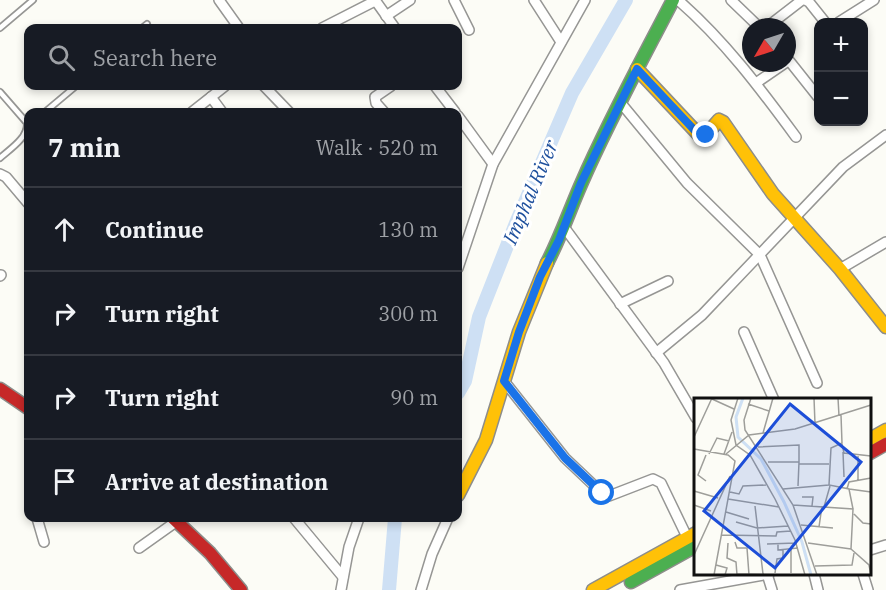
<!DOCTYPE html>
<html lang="en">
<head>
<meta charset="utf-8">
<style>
  body { margin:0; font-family:"IBM Plex Serif",serif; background:#242831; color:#f1f3f6 }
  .controls { position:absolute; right:18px; top:18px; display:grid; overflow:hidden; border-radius:12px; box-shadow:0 3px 9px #0003 }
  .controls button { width:54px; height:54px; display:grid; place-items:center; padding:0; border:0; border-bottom:2px solid #363941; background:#171b24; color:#f1f3f6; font:30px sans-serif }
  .compass { position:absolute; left:742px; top:18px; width:54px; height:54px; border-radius:50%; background:#171b24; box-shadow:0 3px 9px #0003; rotate:231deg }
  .stop { position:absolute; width:18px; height:18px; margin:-14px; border:4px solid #1a73e8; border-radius:50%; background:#fff }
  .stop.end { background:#1a73e8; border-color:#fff; box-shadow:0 2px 6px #0008 }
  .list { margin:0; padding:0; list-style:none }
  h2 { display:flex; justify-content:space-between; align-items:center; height:78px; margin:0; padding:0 24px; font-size:26px }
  h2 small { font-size:20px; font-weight:400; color:#9ea1a6 }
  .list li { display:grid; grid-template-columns:39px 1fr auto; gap:18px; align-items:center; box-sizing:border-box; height:84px; padding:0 24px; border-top:2px solid #363941 }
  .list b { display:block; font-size:22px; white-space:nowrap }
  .list em { font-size:20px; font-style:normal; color:#9ea1a6 }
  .icon { flex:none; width:33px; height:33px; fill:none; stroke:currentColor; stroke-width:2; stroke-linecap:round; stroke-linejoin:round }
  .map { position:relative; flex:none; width:886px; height:590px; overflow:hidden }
  .search { position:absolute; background:#171b24; box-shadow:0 3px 9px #0003; left:24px; top:24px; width:438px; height:66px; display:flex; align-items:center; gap:15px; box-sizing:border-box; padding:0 21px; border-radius:12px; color:#9ea1a6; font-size:22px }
  .panel { position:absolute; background:#171b24; box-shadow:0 3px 9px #0003; left:24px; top:108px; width:438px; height:414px; border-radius:12px }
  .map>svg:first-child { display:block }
</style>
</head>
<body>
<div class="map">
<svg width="886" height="590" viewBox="0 0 886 590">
  <rect width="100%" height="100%" fill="#fcfcf6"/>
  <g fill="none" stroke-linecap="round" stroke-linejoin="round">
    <g stroke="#cee0f4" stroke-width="14">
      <path d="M458 393 465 381 479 317 516 223 572 93 626 0"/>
      <path d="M389 590 395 518"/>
    </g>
    <g stroke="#969694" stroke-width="8">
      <g id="lane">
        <path d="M0 28 33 0"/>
        <path d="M142 28 147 24"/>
        <path d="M0 92 27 123C28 138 10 149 0 158"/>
        <path d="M45 112 76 86"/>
      </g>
    </g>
    <g stroke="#969694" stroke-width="12">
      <g id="street">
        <path d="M219 0 239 28"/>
        <path d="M375 0 395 28"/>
        <path d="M454 0 469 30"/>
        <path d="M534 0 561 42"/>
        <path d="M678 0C724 40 760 88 796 137"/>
        <path d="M731 0 759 27"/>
        <path d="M805 0 809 2 825 22"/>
        <path d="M386 16 410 0"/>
        <path d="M839 22 874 0"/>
        <path d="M767 27 802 0"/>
        <path d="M322 28 375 1"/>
        <path d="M787 58 818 97"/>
        <path d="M756 83 785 63"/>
        <path d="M264 86 289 112"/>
        <path d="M435 86 455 112"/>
        <path d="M211 97 222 112"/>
        <path d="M620 102 687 183 760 255 817 383"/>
        <path d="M192 112 225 86"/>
        <path d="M384 112 376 103 375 97 391 86"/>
        <path d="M458 116 493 164"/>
        <path d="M0 174 6 177 28 203"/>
        <path d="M564 227 664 363 696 418"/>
        <path d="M458 268 493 164 585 0"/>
        <path d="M840 269 886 242"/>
        <path d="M0 276 1 275"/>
        <path d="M620 304 668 281"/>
        <path d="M744 332 774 400"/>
        <path d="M656 353 702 315 843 167 886 135"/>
        <path d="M504 381 565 458 604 495 609 496 653 479 661 483 687 537"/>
        <path d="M37 518 44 542"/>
        <path d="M294 518 343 577"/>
        <path d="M139 548 177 521"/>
        <path d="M870 550 886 545"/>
        <path d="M767 574 772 590"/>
        <path d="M814 574 818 590"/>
        <path d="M863 574 868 590"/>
        <path d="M341 590 349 547 359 518"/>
        <path d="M421 590 432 554 448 518"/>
        <path d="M680 590 769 574"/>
      </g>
    </g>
    <g stroke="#8d8d8a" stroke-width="15">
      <g id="fast">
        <path d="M547 263C561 236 570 209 582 182 609 120 642 60 673 0"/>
        <path d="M631 582 696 546"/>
      </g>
    </g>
    <g stroke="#8d8d8a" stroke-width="15">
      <g id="slow">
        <path d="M637 69 699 135H706L719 120 723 122 773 194 840 269 886 327"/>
        <path d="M870 439 886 430"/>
        <path d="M458 495 486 440 519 332 547 263"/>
        <path d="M593 590 696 533"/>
      </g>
    </g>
    <g stroke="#8d8d8a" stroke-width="15">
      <g id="jam">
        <path d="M0 389 28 408"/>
        <path d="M870 453 886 444"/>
        <path d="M173 518 210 553 241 590"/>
      </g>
    </g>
    <use href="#lane" stroke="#fffffe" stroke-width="4.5"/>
    <use href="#street" stroke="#fffffe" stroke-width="9"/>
    <use href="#fast" stroke="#4caf50" stroke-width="12"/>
    <use href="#slow" stroke="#ffc107" stroke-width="12"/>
    <use href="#jam" stroke="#c62828" stroke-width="12"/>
  </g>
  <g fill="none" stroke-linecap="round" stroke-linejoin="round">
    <path stroke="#1a73e8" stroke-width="8" d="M602 493 565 458 504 381 519 332 540 277 559 240 581 183 637 69 699 135H706"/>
  </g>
  <g text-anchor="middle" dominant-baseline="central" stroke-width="6" stroke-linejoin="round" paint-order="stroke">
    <g font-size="20" font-style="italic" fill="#1f509d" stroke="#fff">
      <text transform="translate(530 192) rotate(-67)">Imphal River</text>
    </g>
  </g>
  <g transform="translate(694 398)">
    <rect width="177" height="177" fill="#fcfcf6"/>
    <path fill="none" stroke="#cee0f4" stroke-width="3" d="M49 0 42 19 44 39 67 61 90 104 108 144 117 177"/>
    <path fill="none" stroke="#9e9e9a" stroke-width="1.5" d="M44 0 37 22 42 47 56 57 81 101 101 142 111 177M57 0 50 22 51 32 99 107 123 177M120 0 121 26M144 0 145 18M18 1 40 11M54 6 75 13M147 17 148 45 137 50 135 87 155 91 159 111M69 35 79 0M0 39 18 0M148 46 150 55 177 58M64 49 105 47V64H74M0 51 34 57 41 63 20 177M149 54 150 79M15 56 23 40 35 43M30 56 38 34M32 56 55 37 101 31 177 7M12 57 4 77 12 83M164 58V82M105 66H135M104 88 105 64M89 91 135 87M153 91 155 84 177 80M155 91 177 94M0 93 24 100M36 94 45 96 49 88 72 87M108 99H119L118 108M34 101 85 109M0 107 17 113M99 107 159 111 157 151 175 167 177 177M61 108 69 176M130 109 136 88M32 114 55 121M160 116 169 125 177 126M42 124 63 130 94 128M107 127 139 130M125 129 128 108M28 137 82 138 83 134 97 133M41 144 43 150H53L55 177M34 145 33 160 42 164 43 177M114 145 157 151M73 146 102 145M84 146V152L104 150M97 151V175M0 157 36 78M22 167 33 170 31 177M121 168 158 167 160 155M81 175 83 161 89 160V152M43 176 105 177"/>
    <path fill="#1d4ed8" fill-opacity="0.15" stroke="#1d4ed8" stroke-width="3" d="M96 6 167 64 81 170 10 113Z"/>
    <rect width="177" height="177" fill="none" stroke="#101010" stroke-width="3"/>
  </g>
</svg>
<div class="controls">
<button>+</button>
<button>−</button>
</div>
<svg class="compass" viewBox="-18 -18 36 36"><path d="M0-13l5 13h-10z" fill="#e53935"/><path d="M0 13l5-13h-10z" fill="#9ea1a6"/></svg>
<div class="stop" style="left:602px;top:493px"></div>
<div class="stop end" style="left:706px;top:135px"></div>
<div class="search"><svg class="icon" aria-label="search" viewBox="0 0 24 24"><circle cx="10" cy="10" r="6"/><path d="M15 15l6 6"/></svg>Search here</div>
<section class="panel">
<h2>7 min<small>Walk · 520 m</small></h2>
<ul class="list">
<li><svg class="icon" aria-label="ahead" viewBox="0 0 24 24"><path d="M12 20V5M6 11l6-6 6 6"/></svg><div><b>Continue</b></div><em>130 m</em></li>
<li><svg class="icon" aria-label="right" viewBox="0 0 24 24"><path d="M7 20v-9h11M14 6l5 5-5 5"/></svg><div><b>Turn right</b></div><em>300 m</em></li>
<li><svg class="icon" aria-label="right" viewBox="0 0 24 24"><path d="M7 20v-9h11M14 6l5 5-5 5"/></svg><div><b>Turn right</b></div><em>90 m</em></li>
<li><svg class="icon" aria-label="arrive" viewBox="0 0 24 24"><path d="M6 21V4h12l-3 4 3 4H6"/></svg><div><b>Arrive at destination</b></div></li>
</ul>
</section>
</div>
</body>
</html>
